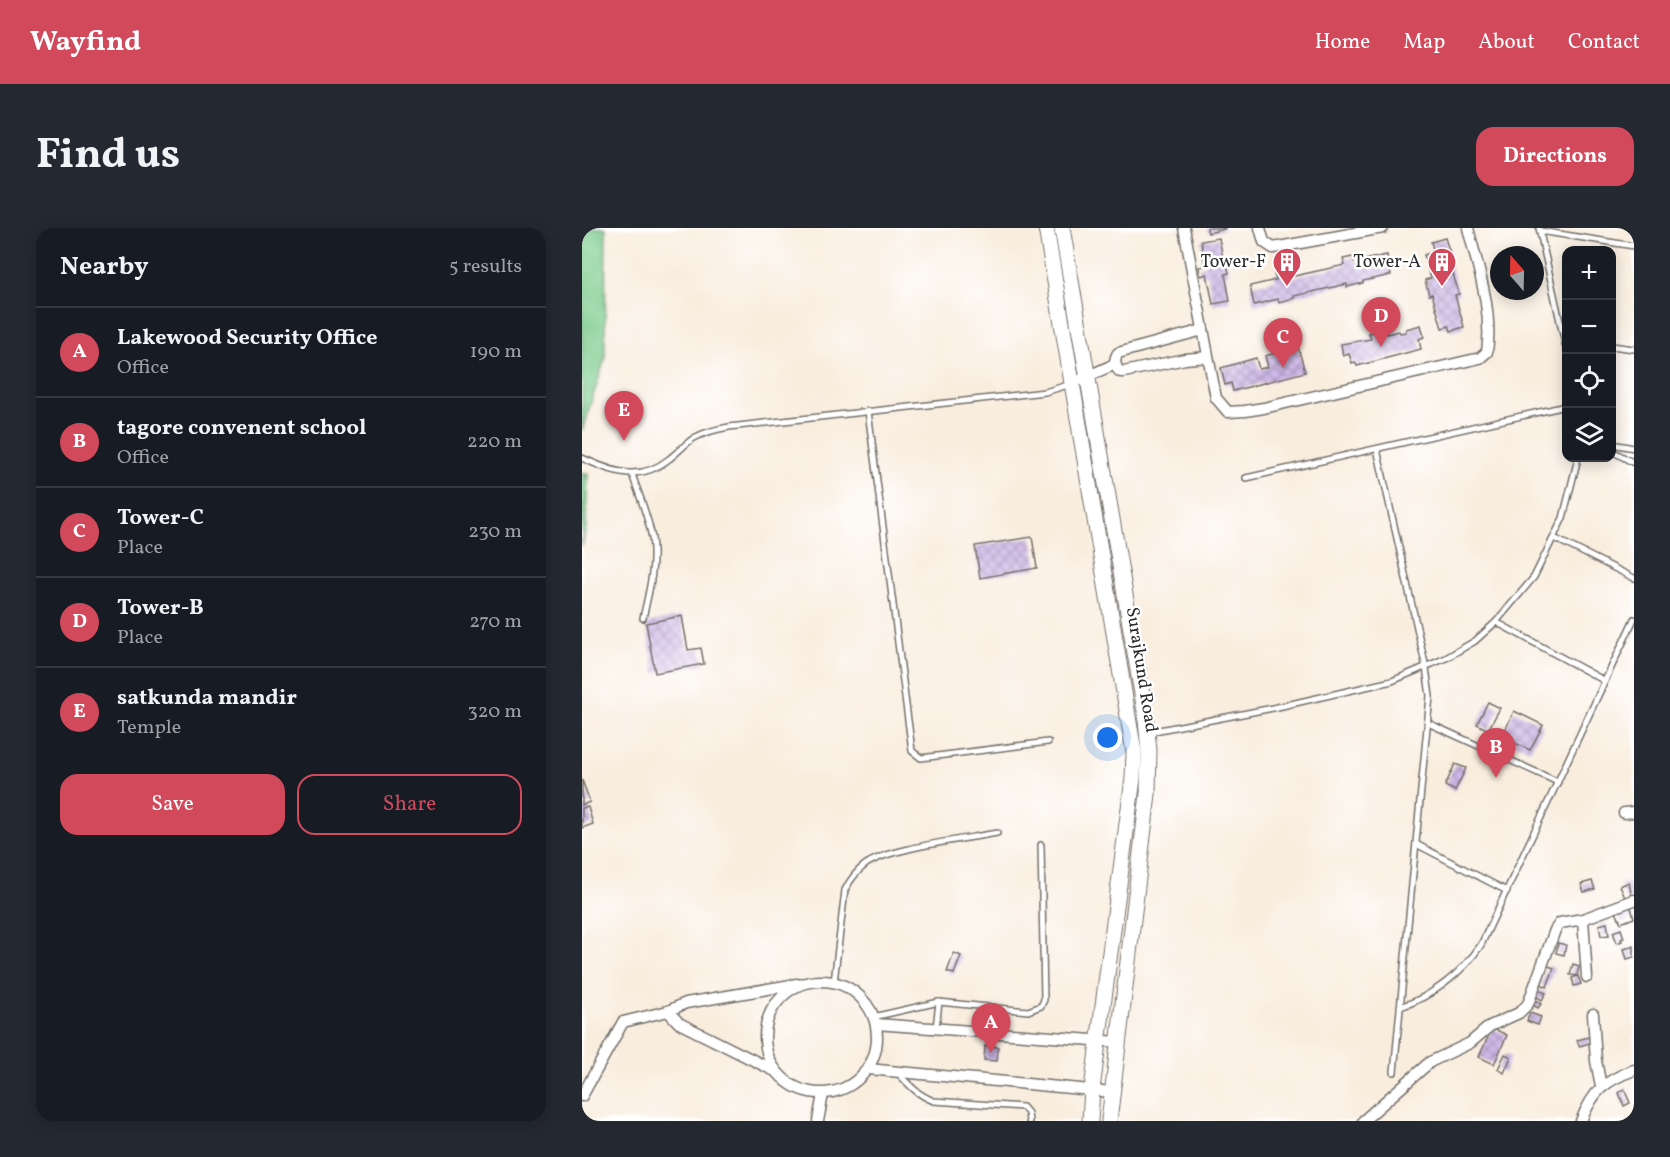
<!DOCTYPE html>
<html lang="en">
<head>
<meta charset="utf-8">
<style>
  body { margin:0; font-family:Vollkorn,serif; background:#242831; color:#f1f3f6 }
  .controls { position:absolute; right:18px; top:18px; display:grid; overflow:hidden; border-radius:12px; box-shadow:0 3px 15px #0003 }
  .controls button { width:54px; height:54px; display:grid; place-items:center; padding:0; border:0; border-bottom:2px solid #363941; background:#171b24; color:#f1f3f6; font:30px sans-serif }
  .compass { position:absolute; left:908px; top:18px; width:54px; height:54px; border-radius:50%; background:#171b24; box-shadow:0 3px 15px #0003; rotate:340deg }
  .you { position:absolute; left:526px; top:510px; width:21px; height:21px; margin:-15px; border:4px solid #fff; border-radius:50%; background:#1a73e8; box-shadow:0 0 0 9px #1a73e833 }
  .badge { display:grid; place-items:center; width:39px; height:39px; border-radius:50%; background:#d1495b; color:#fff; font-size:20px; font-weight:700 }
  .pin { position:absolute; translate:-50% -50px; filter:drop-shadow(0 2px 3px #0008) }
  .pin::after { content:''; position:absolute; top:32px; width:21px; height:18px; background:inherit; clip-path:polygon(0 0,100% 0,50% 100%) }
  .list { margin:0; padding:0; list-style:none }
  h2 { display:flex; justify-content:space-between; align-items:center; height:78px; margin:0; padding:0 24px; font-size:26px }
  h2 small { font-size:20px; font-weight:400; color:#9ea1a6 }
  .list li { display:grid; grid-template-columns:39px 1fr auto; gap:18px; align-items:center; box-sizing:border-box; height:90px; padding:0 24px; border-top:2px solid #363941 }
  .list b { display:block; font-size:22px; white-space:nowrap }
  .list p { margin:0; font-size:20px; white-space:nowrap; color:#9ea1a6 }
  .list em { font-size:20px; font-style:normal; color:#9ea1a6 }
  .actions { display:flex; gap:12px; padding:18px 24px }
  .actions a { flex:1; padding:14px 0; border:2px solid #d1495b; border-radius:18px; text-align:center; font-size:21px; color:#d1495b }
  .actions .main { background:#d1495b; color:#fff }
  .icon { flex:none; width:33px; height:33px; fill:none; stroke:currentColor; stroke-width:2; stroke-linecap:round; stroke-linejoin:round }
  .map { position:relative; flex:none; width:1052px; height:893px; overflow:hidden; border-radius:18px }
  header { display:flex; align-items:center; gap:36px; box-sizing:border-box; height:84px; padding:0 30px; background:#d1495b; color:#fff }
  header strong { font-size:28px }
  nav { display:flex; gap:33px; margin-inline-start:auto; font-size:21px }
  .intro { display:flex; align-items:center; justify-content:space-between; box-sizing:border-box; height:144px; padding:0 36px }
  h1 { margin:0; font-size:42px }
  .button { padding:15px 27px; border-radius:18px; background:#d1495b; color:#fff; font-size:21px; font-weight:700 }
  main { display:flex; gap:36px; padding:0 36px }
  aside { flex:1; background:#171b24; border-radius:18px; box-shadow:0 3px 15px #0003 }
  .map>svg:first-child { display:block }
</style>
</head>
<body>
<header>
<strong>Wayfind</strong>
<nav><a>Home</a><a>Map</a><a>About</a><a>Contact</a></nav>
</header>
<div class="intro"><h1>Find us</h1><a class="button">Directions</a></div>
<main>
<aside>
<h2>Nearby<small>5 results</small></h2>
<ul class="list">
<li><span class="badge">A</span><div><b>Lakewood Security Office</b><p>Office</p></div><em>190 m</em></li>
<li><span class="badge">B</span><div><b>tagore convenent school</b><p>Office</p></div><em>220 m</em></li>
<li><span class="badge">C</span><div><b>Tower-C</b><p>Place</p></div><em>230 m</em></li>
<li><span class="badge">D</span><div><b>Tower-B</b><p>Place</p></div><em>270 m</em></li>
<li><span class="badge">E</span><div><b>satkunda mandir</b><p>Temple</p></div><em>320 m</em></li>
</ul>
<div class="actions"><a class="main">Save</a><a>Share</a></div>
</aside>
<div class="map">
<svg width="1052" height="893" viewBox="0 0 1052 893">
  <defs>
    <pattern id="grass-tufts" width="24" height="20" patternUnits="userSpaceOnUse" patternTransform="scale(1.5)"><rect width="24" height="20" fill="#7ccb8b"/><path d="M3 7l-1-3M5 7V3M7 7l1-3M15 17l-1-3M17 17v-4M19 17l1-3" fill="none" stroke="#6bae78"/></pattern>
    <pattern id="building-cross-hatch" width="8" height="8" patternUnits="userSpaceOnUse" patternTransform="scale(1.5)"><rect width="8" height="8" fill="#ceb7e7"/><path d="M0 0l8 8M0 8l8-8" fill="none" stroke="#a795bb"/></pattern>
  </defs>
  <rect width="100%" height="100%" fill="#fff"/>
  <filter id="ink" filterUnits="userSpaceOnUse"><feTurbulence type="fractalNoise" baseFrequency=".0167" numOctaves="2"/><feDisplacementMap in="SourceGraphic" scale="12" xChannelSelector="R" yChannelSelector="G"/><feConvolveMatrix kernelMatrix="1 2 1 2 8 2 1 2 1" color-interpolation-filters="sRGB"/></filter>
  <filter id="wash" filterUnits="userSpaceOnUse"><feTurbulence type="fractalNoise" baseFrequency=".008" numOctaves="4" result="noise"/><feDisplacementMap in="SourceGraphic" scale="24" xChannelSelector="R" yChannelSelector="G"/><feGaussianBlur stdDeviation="1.35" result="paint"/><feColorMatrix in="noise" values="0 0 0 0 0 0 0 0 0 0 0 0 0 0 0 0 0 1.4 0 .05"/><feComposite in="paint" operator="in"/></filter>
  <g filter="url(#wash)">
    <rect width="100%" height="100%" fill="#f9edde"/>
    <path fill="url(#grass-tufts)" stroke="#547b5b" stroke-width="1.5" d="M0 244 6 246 4 300 0 319Z"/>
    <path fill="#7ccb8b" stroke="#547b5b" stroke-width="1.5" d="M0 0H24L23 131 0 203Z"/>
    <g id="blocks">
      <g fill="url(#building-cross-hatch)">
        <path d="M625 0H643V1L626 5Z"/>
        <path d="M637 10 641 31H644L647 45 643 46 648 73 631 76 625 46 619 48 617 39 623 38 619 13Z"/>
        <path d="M863 10 868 25 865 26 877 66 873 67 882 99 869 103 867 98 860 100 850 66 847 67 843 52 849 50 842 27 852 24 849 14Z"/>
        <path d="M805 27 809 47 781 53V55L765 59V56L712 68V70L697 74 696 71 672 77 668 58 694 52 692 46 702 44 703 50 763 37 761 31 771 29 772 34Z"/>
        <path d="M839 97 842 109 837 111 839 121 775 138 773 134 770 135 767 126 761 128 759 116 789 111 787 105 804 101 805 106 817 103 818 105 824 104V101Z"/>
        <path d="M716 119 723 144 651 163 649 155 643 157 639 140 674 130 677 141 686 139 683 128Z"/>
        <path d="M450 309 455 340 398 350 393 318Z"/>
        <path d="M100 388 106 422 119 420 122 436 73 445 64 395Z"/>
        <path d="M906 474 918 480 906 502 895 496Z"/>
        <path d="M932 483 961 497 948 522 920 509Z"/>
        <path d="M873 536 884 540 873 563 863 558Z"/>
        <path d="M0 552 8 574 0 577Z"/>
        <path d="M6 579 11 596 0 600V580Z"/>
        <path d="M1010 653 1013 661 1002 664 999 656Z"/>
        <path d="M1047 654 1050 670 1044 672 1038 658Z"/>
        <path d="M1048 676 1052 690 1039 695 1033 682Z"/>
        <path d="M1025 695 1027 707 1019 708 1017 697Z"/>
        <path d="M1039 701 1042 710 1039 711 1040 713 1035 715 1031 704Z"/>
        <path d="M976 715 984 717 982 727 974 725Z"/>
        <path d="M1052 718V729L1045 731 1042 721Z"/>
        <path d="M372 725 379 728 372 746 365 744Z"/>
        <path d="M991 736 997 738 995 748 988 747Z"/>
        <path d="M966 738 972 740 965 759 959 756Z"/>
        <path d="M996 748 999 756 992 758 990 750Z"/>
        <path d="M957 762 964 765 960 772 953 768Z"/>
        <path d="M951 771 959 776 956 780 949 776Z"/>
        <path d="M948 785 959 789 956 797 945 793Z"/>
        <path d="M910 800 925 807 912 836 897 829Z"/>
        <path d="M1007 809 1008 815 997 818 995 812Z"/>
        <path d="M403 818 416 819 415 833 402 832Z"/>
        <path d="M923 826 929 829 922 845 916 841Z"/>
        <path d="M1042 861 1048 875 1042 878 1037 865Z"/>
      </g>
    </g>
  </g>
  <g filter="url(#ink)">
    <use href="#blocks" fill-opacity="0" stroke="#736f6a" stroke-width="1.5"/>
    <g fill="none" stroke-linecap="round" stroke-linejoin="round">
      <g stroke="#736f6a" stroke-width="8">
        <g id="service">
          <path d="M957 0 984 120"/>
          <path d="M958 3 1052 18"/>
          <path d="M1030 118 1052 121"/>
          <path d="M286 183 330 523 339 530 466 514"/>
          <path d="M1030 216 1052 220"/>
          <path d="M795 221 844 440 848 468 812 844"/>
          <path d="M1030 223 1052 235"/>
          <path d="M0 230C31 244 57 255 87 231 95 225 103 216 112 210 123 204 135 201 147 199L463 164 489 156"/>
          <path d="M50 246C57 267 66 288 70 310 74 337 67 364 61 390"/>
          <path d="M664 250 984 178"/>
          <path d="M972 310 1052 350"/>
          <path d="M914 394 1023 453"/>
          <path d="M846 495 976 554"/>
          <path d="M567 504 691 480 810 453 864 430 893 413 914 394 952 349 981 290 996 230"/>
          <path d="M834 616 925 663"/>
          <path d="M252 754 263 662C268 652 274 644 283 637 305 620 385 611 415 605"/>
          <path d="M818 779C850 769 880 745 899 717L1052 391"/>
          <path d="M291 789 357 774 446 783 459 778 462 772 459 617"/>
          <path d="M354 800 357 774"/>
          <path d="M317 846C328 858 336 867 352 873L441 879 446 885 447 893"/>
        </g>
      </g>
      <g stroke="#736f6a" stroke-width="13">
        <g id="minor">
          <path d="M602 0 634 170 646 184 663 183 682 180 898 130 905 124C911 82 896 40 886 0"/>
          <path d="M678 0 682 14 691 20 801 0"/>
          <path d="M621 102 536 125C532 131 532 138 538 144H542L603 131 626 129"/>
          <path d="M491 155 533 136"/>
          <path d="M1042 585 1052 584"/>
          <path d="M1001 691 1005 749"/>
          <circle cx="239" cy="809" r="56"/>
          <path d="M86 783 97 795 195 844"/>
          <path d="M1011 786 1014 833 1019 858"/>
          <path d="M294 796 537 814"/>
          <path d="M286 841 530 864"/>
          <path d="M0 868 41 794 86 783 104 775 215 756"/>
          <path d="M236 893 241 866"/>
          <path d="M781 893 848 834 888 815 908 798 937 785 946 776 973 702 978 695 1001 691 1052 672"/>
          <path d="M999 893C1011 863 1022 853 1052 842"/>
        </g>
      </g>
      <g stroke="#736f6a" stroke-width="17">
        <g id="secondary">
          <path d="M464 0 552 524 551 550 510 861 508 893"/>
          <path d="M480 0 563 483 567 523 566 566 527 893"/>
        </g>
      </g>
      <use href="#service" stroke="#fff" stroke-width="5"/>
      <use href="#minor" stroke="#fff" stroke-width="10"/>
      <use href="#secondary" stroke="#fff" stroke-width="15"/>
    </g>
  </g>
  <defs>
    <g id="building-pin" transform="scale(1.5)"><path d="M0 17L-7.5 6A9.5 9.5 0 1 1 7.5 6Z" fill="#d1495b" stroke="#fff"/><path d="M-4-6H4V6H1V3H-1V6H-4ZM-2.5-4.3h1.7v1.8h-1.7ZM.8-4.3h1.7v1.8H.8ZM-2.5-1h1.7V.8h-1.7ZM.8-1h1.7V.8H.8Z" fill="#fff"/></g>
  </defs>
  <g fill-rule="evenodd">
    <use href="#building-pin" x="705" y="34"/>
    <use href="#building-pin" x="860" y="34"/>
  </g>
  <g text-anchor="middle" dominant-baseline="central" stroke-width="5" stroke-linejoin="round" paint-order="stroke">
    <g font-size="18" fill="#2b2b2b" stroke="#fff" text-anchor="end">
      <text x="684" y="34">Tower-F</text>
      <text x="839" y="34">Tower-A</text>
    </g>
    <g font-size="18" fill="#2b2b2b" stroke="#fff">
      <text transform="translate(559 442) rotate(81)">Surajkund Road</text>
    </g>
  </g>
</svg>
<div class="controls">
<button>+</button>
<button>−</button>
<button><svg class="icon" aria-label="locate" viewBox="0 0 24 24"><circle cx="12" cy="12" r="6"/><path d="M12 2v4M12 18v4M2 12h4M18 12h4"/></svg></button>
<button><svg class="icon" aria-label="layers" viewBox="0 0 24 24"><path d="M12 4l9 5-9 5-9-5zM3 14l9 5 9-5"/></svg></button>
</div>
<svg class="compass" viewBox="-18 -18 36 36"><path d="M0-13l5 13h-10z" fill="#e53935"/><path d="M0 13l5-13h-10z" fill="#9ea1a6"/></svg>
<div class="you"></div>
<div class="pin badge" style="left:409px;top:825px">A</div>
<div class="pin badge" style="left:914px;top:550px">B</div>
<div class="pin badge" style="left:701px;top:140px">C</div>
<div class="pin badge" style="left:799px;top:119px">D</div>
<div class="pin badge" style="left:42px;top:213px">E</div>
</div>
</main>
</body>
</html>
